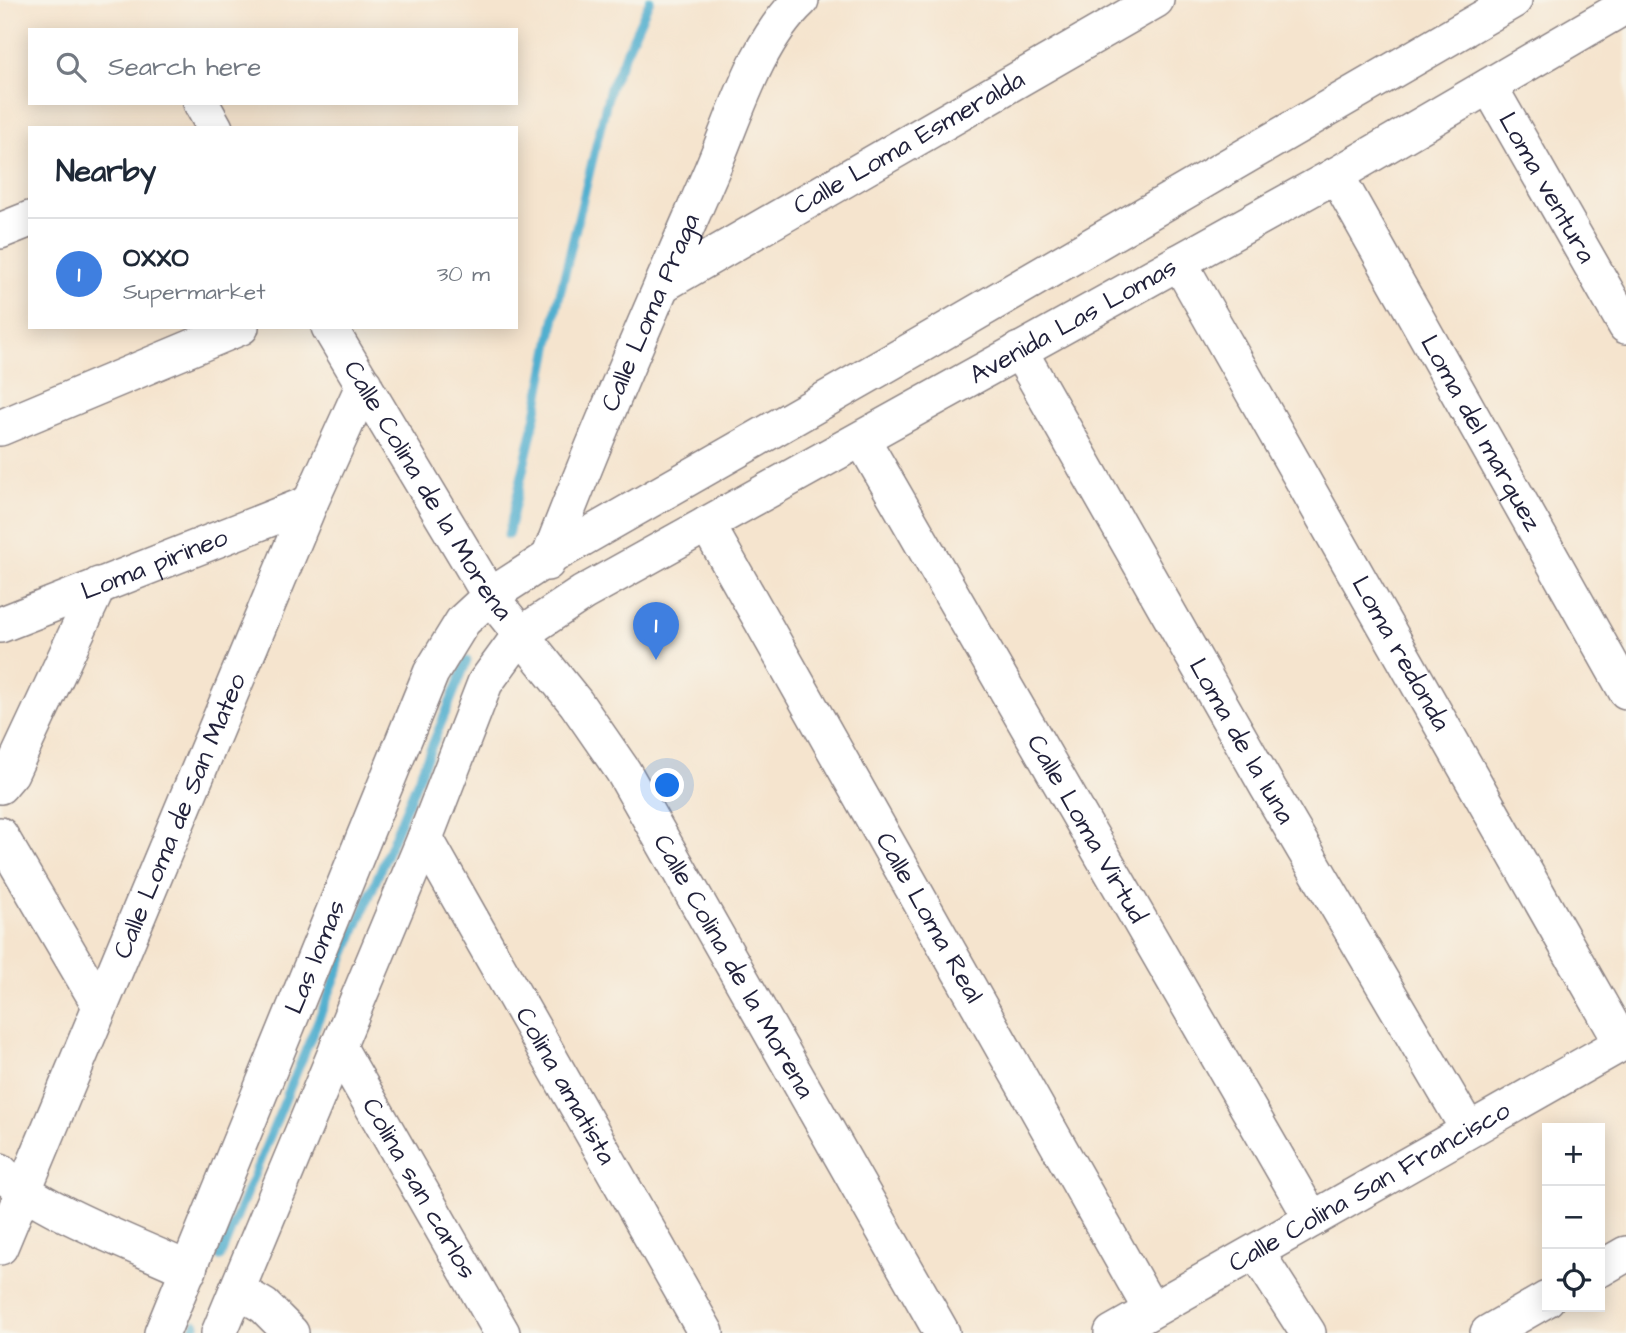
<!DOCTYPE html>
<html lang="en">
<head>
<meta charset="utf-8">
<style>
  body { margin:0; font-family:"Architects Daughter",sans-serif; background:#f2f2f3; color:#1f2937 }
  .controls { position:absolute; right:21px; bottom:21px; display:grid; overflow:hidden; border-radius:0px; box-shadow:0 4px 18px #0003 }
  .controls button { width:63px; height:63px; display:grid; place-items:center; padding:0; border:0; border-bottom:2px solid #e0e1e3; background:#fff; color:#1f2937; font:35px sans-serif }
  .you { position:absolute; left:668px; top:786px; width:24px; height:24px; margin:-18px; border:5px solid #fff; border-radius:50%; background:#1a73e8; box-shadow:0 0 0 10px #1a73e833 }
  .badge { display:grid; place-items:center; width:46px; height:46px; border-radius:50%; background:#1a73e8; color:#fff; font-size:23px; font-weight:700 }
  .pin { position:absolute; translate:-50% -58px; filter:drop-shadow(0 2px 4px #0008) }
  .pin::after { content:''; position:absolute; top:37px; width:24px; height:21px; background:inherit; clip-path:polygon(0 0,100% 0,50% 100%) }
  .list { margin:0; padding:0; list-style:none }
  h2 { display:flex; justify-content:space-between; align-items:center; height:91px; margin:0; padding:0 28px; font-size:30px }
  h2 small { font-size:23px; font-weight:400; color:#747a83 }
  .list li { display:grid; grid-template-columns:46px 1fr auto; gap:21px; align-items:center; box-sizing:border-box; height:112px; padding:0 28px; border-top:2px solid #e0e1e3 }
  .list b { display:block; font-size:26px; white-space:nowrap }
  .list p { margin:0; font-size:23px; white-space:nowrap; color:#747a83 }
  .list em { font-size:23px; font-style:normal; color:#747a83 }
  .icon { flex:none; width:38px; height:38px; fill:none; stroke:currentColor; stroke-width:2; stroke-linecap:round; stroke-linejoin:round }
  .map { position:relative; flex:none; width:1626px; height:1333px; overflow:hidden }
  .search { position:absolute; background:#fff; box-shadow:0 4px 18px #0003; left:28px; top:28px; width:490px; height:77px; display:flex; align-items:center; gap:18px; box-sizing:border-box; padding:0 24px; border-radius:0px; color:#747a83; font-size:26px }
  .panel { position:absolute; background:#fff; box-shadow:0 4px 18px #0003; left:28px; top:126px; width:490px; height:203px; border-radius:0px }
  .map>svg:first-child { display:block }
</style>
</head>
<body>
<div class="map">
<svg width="1626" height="1333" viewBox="0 0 1626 1333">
  <rect width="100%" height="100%" fill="#f7f3e8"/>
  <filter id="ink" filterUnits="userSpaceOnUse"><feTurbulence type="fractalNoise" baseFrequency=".0143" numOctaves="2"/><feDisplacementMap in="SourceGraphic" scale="14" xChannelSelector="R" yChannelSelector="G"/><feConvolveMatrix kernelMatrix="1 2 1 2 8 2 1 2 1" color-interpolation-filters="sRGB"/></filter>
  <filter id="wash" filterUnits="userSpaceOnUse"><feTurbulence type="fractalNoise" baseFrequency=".00686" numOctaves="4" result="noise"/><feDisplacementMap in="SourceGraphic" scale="28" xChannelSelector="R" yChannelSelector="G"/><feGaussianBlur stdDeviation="1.57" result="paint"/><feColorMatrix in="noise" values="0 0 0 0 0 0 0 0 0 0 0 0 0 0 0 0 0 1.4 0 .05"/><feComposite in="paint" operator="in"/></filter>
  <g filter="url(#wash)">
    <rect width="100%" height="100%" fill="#f5e4ce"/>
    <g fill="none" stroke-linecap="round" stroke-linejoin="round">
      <g stroke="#51afcf" stroke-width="9">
        <path d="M508 535 536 415 557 306 610 88 650 0"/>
        <path d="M220 1257 467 661"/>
        <path d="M192 1333 196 1324"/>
      </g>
    </g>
  </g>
  <g filter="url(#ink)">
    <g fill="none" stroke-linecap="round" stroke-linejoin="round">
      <g stroke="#8c8384" stroke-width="38">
        <g id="minor">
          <path id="s1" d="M1489 86 1626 326"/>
          <path d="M201 103 215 128"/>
          <path id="s2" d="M1336 175 1626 691"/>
          <path d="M0 231 30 219"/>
          <path id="s3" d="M1179 262 1622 1043"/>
          <path id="s4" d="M662 285 1156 0"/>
          <path id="s5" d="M329 327 490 596 576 703 623 771 942 1333"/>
          <path id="s6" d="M1019 350 1267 786 1468 1129"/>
          <path d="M0 428 241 327"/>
          <path id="s7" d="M862 439 1312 1219"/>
          <path id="s8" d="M707 524 1151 1310"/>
          <path id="s9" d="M547 563C597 432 654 303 710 174 735 117 755 43 801 0"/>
          <path id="s10" d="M0 625 310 503"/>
          <path d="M0 786 11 773 99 585"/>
          <path d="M0 835 99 1004"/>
          <path id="s11" d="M425 838 706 1333"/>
          <path id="s12" d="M338 1046 502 1333"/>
          <path d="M0 1171C34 1208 141 1247 189 1270"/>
          <path id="s13" d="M0 1247 310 503 364 384"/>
          <path d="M1256 1252 1308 1333"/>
          <path d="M1600 1269 1626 1254"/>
          <path d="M237 1290 264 1306 291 1333"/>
          <path id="s14" d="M162 1333 431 673 463 621 490 596 550 557 919 346 1514 0"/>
          <path id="s15" d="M219 1333 425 838 485 683 520 635 583 593 1336 175 1626 6"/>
          <path id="s16" d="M1112 1333 1626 1041"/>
          <path d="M1488 1333 1547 1299"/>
        </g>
      </g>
      <use href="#minor" stroke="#fff" stroke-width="35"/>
    </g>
  </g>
  <g text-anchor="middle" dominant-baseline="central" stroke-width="6" stroke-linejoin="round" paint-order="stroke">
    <g font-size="26" fill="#22223b" stroke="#f7f3e8">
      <text stroke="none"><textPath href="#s4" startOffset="285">Calle Loma Esmeralda</textPath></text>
      <text stroke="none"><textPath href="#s1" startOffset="117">Loma ventura</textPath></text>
      <text stroke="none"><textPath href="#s9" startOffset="271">Calle Loma Praga</textPath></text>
      <text stroke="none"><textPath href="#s15" startOffset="1398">Avenida Las Lomas</textPath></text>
      <text stroke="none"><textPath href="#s2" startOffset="296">Loma del marquez</textPath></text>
      <text stroke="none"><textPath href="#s5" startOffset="191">Calle Colina de la Morena</textPath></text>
      <text stroke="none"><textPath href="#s10" startOffset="166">Loma pirineo</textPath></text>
      <text stroke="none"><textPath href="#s3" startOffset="450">Loma redonda</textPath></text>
      <text stroke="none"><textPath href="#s6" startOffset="450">Loma de la luna</textPath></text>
      <text stroke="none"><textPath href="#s13" startOffset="467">Calle Loma de San Mateo</textPath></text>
      <text stroke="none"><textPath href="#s7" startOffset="450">Calle Loma Virtud</textPath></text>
      <text stroke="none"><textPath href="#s8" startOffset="452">Calle Loma Real</textPath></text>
      <text stroke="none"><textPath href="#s14" startOffset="406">Las lomas</textPath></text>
      <text stroke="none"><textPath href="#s5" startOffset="758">Calle Colina de la Morena</textPath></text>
      <text stroke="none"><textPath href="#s11" startOffset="285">Colina amatista</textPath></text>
      <text stroke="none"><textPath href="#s16" startOffset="296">Calle Colina San Francisco</textPath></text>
      <text stroke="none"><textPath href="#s12" startOffset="164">Colina san carlos</textPath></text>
    </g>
  </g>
</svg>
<div class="controls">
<button>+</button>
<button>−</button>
<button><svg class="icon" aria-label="locate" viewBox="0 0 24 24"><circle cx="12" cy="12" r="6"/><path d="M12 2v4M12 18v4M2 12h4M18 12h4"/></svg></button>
</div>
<div class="you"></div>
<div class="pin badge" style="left:656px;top:660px;background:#3f7fe0">1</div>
<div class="search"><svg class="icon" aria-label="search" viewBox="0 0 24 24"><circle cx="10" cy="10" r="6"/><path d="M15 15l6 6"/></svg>Search here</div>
<section class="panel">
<h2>Nearby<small></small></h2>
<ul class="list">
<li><span class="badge" style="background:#3f7fe0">1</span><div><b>OXXO</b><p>Supermarket</p></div><em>30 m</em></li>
</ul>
</section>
</div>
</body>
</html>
